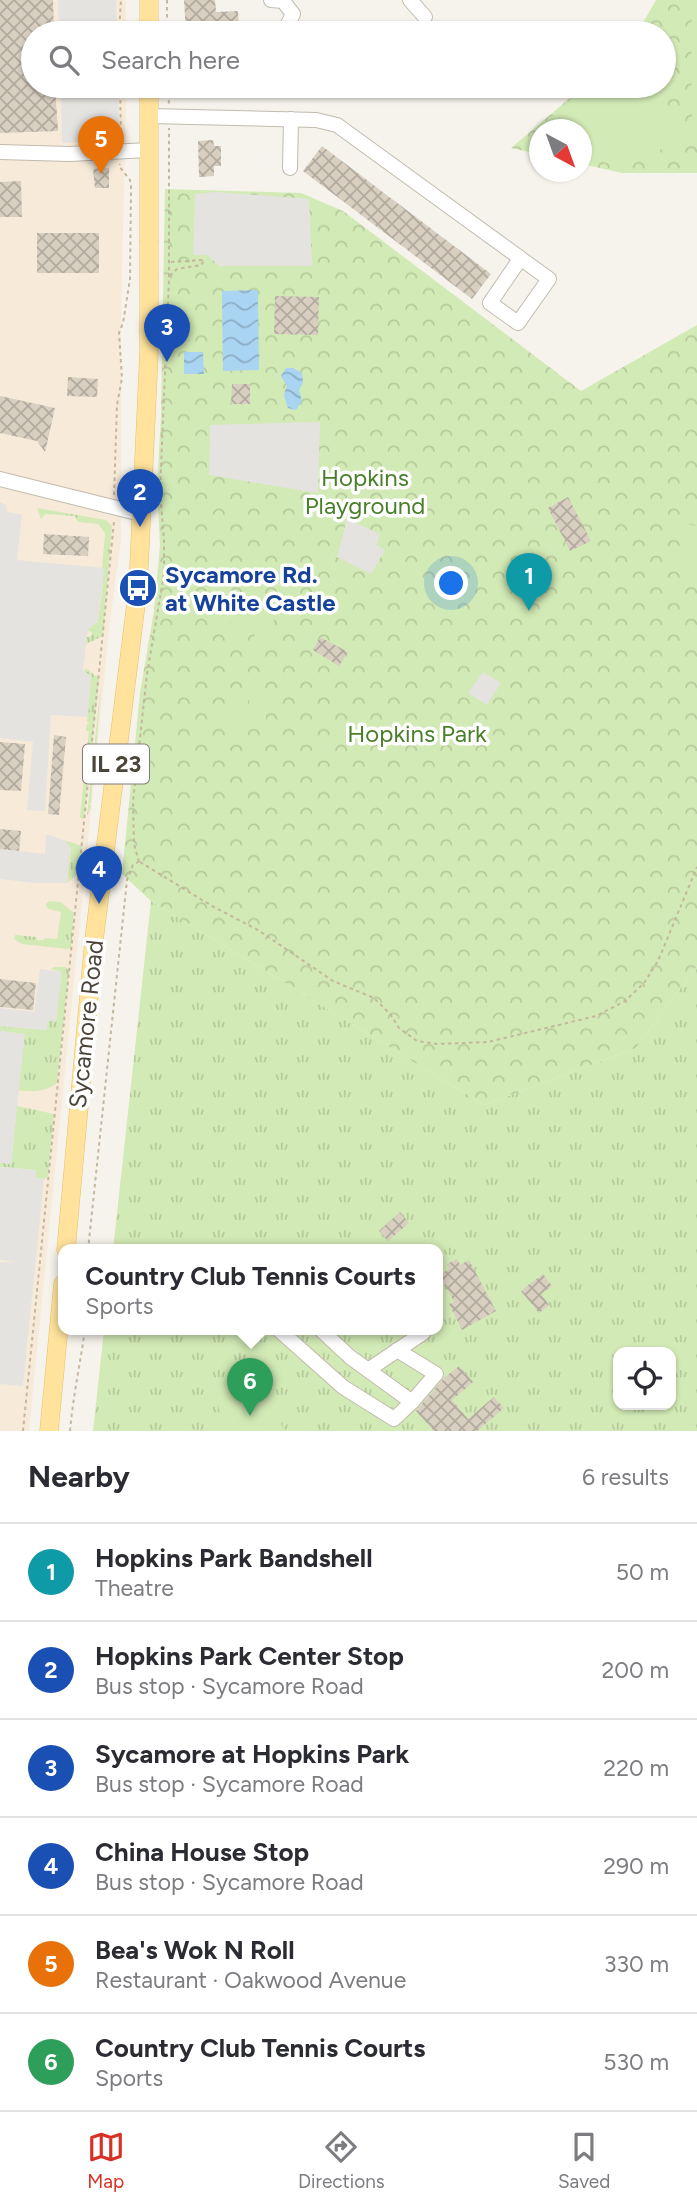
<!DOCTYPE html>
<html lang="en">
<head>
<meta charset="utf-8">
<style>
  body { margin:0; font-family:Figtree,sans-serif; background:#f7f7f7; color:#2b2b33 }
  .controls { position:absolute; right:21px; bottom:21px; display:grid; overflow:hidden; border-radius:14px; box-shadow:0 2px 5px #0004 }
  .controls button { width:63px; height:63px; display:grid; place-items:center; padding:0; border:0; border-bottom:2px solid #e1e1e2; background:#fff; color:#2b2b33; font:35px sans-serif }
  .compass { position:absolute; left:529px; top:119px; width:63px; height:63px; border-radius:50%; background:#fff; box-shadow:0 2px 5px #0004; rotate:139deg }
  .you { position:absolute; left:452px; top:584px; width:24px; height:24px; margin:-18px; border:5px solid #fff; border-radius:50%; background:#1a73e8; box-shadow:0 0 0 10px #1a73e833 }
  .badge { display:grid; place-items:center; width:46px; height:46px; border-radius:50%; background:#d93025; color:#fff; font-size:23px; font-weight:700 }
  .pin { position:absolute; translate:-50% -58px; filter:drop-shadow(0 2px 4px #0008) }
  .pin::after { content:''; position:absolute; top:37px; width:24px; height:21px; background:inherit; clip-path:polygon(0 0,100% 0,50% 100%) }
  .popup { position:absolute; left:58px; top:1244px; width:385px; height:91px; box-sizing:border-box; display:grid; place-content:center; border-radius:14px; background:#fff; filter:drop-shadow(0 2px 5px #0005); font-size:23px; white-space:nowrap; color:#7c7c81 }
  .popup b { font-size:26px; color:#2b2b33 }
  .popup::after { content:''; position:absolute; left:50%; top:100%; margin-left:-14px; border:14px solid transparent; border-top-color:#fff }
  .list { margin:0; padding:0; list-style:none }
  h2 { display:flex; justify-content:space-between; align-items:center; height:91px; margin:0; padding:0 28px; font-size:30px }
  h2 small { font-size:23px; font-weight:400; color:#7c7c81 }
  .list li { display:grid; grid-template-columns:46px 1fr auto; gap:21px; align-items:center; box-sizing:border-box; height:98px; padding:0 28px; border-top:2px solid #e1e1e2 }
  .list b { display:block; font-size:26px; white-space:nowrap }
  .list p { margin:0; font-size:23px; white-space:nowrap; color:#7c7c81 }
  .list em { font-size:23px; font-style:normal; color:#7c7c81 }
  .icon { flex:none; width:38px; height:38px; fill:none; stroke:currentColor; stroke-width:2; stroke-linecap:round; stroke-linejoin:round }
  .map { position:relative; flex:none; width:697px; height:1431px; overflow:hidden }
  .search { position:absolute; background:#fff; box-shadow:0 2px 5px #0004; left:21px; right:21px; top:21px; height:77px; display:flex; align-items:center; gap:18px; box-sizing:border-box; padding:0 24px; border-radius:38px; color:#7c7c81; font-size:26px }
  .sheet { height:679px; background:#fff }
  nav { display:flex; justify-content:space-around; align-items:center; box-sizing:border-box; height:98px; border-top:2px solid #e1e1e2; background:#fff; font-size:19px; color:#7c7c81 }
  nav a { display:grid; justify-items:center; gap:4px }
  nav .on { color:#d93025 }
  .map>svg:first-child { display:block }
</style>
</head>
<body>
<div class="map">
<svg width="697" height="1431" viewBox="0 0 697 1431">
  <defs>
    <pattern id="grass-tufts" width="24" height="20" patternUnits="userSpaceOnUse" patternTransform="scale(1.75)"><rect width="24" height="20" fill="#d2eab5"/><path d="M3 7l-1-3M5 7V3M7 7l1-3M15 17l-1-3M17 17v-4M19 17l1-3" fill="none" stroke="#b6ca9c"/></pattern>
    <pattern id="park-crowns" width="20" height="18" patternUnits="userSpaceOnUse" patternTransform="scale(1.75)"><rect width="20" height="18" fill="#d2eab5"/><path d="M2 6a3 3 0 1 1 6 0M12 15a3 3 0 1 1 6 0" fill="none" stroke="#b6ca9c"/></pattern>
    <pattern id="water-waves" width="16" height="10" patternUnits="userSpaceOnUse" patternTransform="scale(1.75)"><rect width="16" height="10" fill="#a9d4f2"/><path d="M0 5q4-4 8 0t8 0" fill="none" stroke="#8caec5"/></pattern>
    <pattern id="building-cross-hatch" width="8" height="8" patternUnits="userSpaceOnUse" patternTransform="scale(1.75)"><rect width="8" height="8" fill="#d8cfc1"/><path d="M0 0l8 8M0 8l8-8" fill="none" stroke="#b1aa9e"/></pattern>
  </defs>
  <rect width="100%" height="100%" fill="#f6f3ec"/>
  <path fill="#f7ead8" d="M0 0H126V33H33V86H126V101L121 317V540L110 621 29 1431H0Z"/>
  <g fill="url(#grass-tufts)" fill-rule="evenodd">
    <path d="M37 508 106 520 112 526 103 636 86 644 87 637 91 636 92 632 88 631V629L98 621 103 583 101 580 105 533 98 524 78 522 75 516 45 514 41 519Z"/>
    <path d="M86 668 99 679 84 818 82 819 80 817 89 731H86L87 724 90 722H87L91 676 84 671Z"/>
    <path d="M101 683 96 752H94L91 803H89L91 807 87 816Z"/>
    <path d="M64 840 82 846 79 873 67 883 71 848Z"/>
    <path d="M49 901 61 902 74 913 71 947 68 949 22 944 14 939 15 935 37 937V940H44L45 938 57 939 61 912 48 909 46 904Z"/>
    <path d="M151 901 484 1105 636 1048 697 966V1431H93L104 1330H437V1250H113ZM618 1352H671V1405H618Z"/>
    <path d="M54 967H65L69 970 57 1083C43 1094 29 1091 12 1090L24 1034 0 1031V1026L47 1030 48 1021H56L61 972 51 969Z"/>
    <path d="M13 1105 54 1114 48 1176 44 1179 35 1178 36 1170 0 1167V1163H11L16 1116 14 1115Z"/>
  </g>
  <g fill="url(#park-crowns)">
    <path d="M656 0H697V173H622L582 164V130H540L539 154 511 148 584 86H664V33H637Z"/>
    <path d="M165 189 301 193 343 211 581 391 697 325V966L636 1048 484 1105 151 901 122 874 140 693 154 611 160 545 157 487 161 415Z"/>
  </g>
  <g fill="#d2eab5">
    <path d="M697 15V123L692 122 691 22Z"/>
    <path d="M586 86H651L690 132C669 144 640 166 614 164 603 163 591 158 582 154V130L545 129 541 126Z"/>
    <path d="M685 524 697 526V569L677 565Z"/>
    <path d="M232 605 250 606 247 644 229 643Z"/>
    <path d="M256 606 275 608 272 646 254 645Z"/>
    <path d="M226 688 244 689 242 728 223 726Z"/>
    <path d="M250 690 268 691 265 730 247 728Z"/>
    <path d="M273 1389 283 1431H224L217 1401Z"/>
  </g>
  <g fill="#e5e3e0">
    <path d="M58 0H116L117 33H59Z"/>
    <path d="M61 86H118L119 123 108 127 112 135 82 142 62 143Z"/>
    <path d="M216 192 309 199 312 266H219L207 255H193L195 194Z"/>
    <path d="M320 422 318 493 209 475 210 425Z"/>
    <path d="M0 502 6 505 7 512 22 514 17 560 104 568 98 621 88 629 83 670 91 676 88 717 51 715 45 811 27 810 33 742 0 738Z"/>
    <path d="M347 519 380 534 376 545 385 550 371 574 337 557Z"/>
    <path d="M483 672 501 683 487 705 468 693Z"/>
    <path d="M46 834 64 840 71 848 67 883H34L0 879V849L45 854Z"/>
    <path d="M40 969 62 972 56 1021H48L47 1030 0 1026V1008L34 1012Z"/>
    <path d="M0 1031 25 1034 11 1164 0 1163Z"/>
    <path d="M0 1167 36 1170V1178L44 1179 23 1386 0 1384V1262H15L0 1260Z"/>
  </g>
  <g fill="url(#water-waves)">
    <path d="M258 290 259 370 223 371 222 291Z"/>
    <path d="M184 352H203L204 374H184Z"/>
    <path d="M286 368H293L302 373 303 382 299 390 302 401 296 410 288 408C285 397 282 397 287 386L281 376Z"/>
  </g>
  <g fill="url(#building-cross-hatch)">
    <path d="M0 0H53L54 33H33V86H55L58 131 0 133Z"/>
    <path d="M184 0H215L216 12 238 11 239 33H186Z"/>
    <path d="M213 140 214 146H221V166H214V176L199 177 198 141Z"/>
    <path d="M322 146 491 274 472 299 303 171Z"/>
    <path d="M109 168V188H95L93 169Z"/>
    <path d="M21 181 22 217H0V182Z"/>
    <rect x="37" y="233" width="62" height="40"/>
    <path d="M275 296 319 297 318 335 274 334Z"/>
    <path d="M68 377 98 379 97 397 67 396Z"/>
    <path d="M232 384H250V404H231Z"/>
    <path d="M0 396 55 408 45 452 37 441 0 433Z"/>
    <path d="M568 497 591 541 570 551 548 508Z"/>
    <path d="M44 534 89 537 88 556 43 554Z"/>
    <path d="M320 637 348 652 339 666 313 650Z"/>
    <path d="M54 735 66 737 59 815 48 814Z"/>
    <path d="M0 742 25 744 21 791 0 790Z"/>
    <path d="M0 829 21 831 19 851 0 849Z"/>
    <path d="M0 979 36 983 33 1010 0 1007Z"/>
    <path d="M400 1212 409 1223 388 1241 379 1231Z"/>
    <path d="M457 1259 460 1265 469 1260 496 1311 462 1330 449 1304 454 1302 440 1275 449 1269 447 1264Z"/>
    <path d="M543 1274 552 1286 541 1294 549 1305 539 1313 521 1291Z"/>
    <path d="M459 1366 473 1382 452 1400 468 1419 494 1397 504 1408 477 1431H434L416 1411 444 1378Z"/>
  </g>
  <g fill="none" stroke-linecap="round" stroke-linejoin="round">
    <g stroke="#c2bbae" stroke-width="16">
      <g id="minor">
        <path d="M271 0 283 1 293 14 286 28 278 33"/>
        <path d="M410 0 425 17"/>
        <path d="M149 116 316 120 337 125 549 279 518 323 490 303 520 259"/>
        <path d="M0 152 69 154 149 150"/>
        <path d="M290 168 291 119"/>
        <path d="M0 479 141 514"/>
        <path d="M279 1330 343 1387 394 1419 412 1402 350 1357 321 1330"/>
        <path d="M397 1350 436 1374 412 1402"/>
        <path d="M368 1370 423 1333"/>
      </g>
    </g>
    <g stroke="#e6c16a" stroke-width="19">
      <g id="major">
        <path d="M149 0V33"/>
        <path d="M149 86V240"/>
        <path d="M66 1250 94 940 138 588 149 352V276"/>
        <path d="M49 1431 63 1284"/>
      </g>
    </g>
    <g stroke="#c4b79f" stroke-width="2" stroke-dasharray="3.5 3.5" stroke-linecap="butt">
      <path d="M167 0V33"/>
      <path d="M119 33 121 0"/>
      <path d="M120 86 121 137"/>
      <path d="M168 86 169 105"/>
      <path d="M171 262 204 260"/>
      <path d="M170 276 177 269 201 265 205 259"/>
      <path d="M114 495 117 405 122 378 119 333 123 323 130 279 131 187 130 180 119 166 120 164"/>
      <path d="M139 862 134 844 133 802 147 674 164 574V539L160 491 169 279V128"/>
      <path d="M140 862 212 906 258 930 333 981 374 998 390 1014 399 1028 417 1041 437 1044 488 1042 596 1016 625 1001 644 983 658 961 697 867"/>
      <path d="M88 1250 127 880 133 865 138 862"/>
      <path d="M23 1431 114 522"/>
      <path d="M70 1431C73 1397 80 1364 85 1330"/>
    </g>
    <use href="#minor" stroke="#fff" stroke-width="14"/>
    <use href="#major" stroke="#ffe39c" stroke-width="18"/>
    <g stroke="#e6c16a" stroke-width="19" stroke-linecap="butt">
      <path id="major-bridge" d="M149 276V240"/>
    </g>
    <use href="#major-bridge" stroke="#ffe39c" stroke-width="18"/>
  </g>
  <defs>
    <g id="bus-disc" transform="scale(2.0125)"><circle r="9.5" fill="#1a4fb4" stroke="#fff"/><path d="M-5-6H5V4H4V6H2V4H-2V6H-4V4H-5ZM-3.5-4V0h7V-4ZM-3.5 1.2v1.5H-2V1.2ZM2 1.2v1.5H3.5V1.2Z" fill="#fff"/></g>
  </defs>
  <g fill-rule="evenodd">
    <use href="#bus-disc" x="138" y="588"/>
  </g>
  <g text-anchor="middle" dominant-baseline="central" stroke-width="7" stroke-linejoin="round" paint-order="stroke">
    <rect fill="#fff" stroke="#817c74" stroke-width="2" x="83" y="744.5" width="66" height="39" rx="5"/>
    <g font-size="23" font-weight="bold" fill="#4b4439">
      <text x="116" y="764">IL 23</text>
    </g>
    <g font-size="24" fill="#4a7f2a" stroke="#fff">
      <text x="365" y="477">Hopkins<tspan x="365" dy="28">Playground</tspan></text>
      <text x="417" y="733">Hopkins Park</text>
    </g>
    <g font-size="24" font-weight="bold" fill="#164399" stroke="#fff" text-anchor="start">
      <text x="165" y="574">Sycamore Rd.<tspan x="165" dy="28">at White Castle</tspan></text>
    </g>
    <g font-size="24" fill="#4b4439" stroke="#fff">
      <text transform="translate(86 1024) rotate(-84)">Sycamore Road</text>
    </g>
  </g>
</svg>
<div class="controls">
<button><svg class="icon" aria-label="locate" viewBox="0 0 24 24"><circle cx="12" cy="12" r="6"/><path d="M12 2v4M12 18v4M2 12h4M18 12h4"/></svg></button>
</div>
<svg class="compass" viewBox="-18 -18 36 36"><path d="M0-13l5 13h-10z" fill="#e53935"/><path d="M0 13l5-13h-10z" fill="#7c7c81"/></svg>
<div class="you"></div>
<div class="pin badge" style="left:529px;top:611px;background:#0f9aa8">1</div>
<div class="pin badge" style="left:140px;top:527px;background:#1a4fb4">2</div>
<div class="pin badge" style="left:167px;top:362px;background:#1a4fb4">3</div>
<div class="pin badge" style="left:99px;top:904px;background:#1a4fb4">4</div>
<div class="pin badge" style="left:101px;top:174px;background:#e8710a">5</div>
<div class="pin badge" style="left:250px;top:1416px;background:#2e9e5b">6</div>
<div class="popup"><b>Country Club Tennis Courts</b>Sports</div>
<div class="search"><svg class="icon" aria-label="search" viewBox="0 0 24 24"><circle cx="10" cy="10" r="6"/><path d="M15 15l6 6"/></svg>Search here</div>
</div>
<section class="sheet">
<h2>Nearby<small>6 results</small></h2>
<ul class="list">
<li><span class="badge" style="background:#0f9aa8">1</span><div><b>Hopkins Park Bandshell</b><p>Theatre</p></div><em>50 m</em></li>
<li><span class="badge" style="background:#1a4fb4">2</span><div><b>Hopkins Park Center Stop</b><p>Bus stop · Sycamore Road</p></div><em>200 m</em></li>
<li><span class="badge" style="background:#1a4fb4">3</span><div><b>Sycamore at Hopkins Park</b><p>Bus stop · Sycamore Road</p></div><em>220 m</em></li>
<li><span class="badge" style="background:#1a4fb4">4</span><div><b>China House Stop</b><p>Bus stop · Sycamore Road</p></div><em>290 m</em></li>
<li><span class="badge" style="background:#e8710a">5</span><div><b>Bea's Wok N Roll</b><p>Restaurant · Oakwood Avenue</p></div><em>330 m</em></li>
<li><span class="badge" style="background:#2e9e5b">6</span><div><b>Country Club Tennis Courts</b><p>Sports</p></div><em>530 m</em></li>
</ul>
</section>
<nav>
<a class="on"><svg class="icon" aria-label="map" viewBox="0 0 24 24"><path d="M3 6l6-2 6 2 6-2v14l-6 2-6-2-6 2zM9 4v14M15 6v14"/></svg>Map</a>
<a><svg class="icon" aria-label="directions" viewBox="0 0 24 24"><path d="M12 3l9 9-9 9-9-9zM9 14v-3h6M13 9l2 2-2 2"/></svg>Directions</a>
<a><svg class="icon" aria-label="saved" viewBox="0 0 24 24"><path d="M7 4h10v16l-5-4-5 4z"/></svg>Saved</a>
</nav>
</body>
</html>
